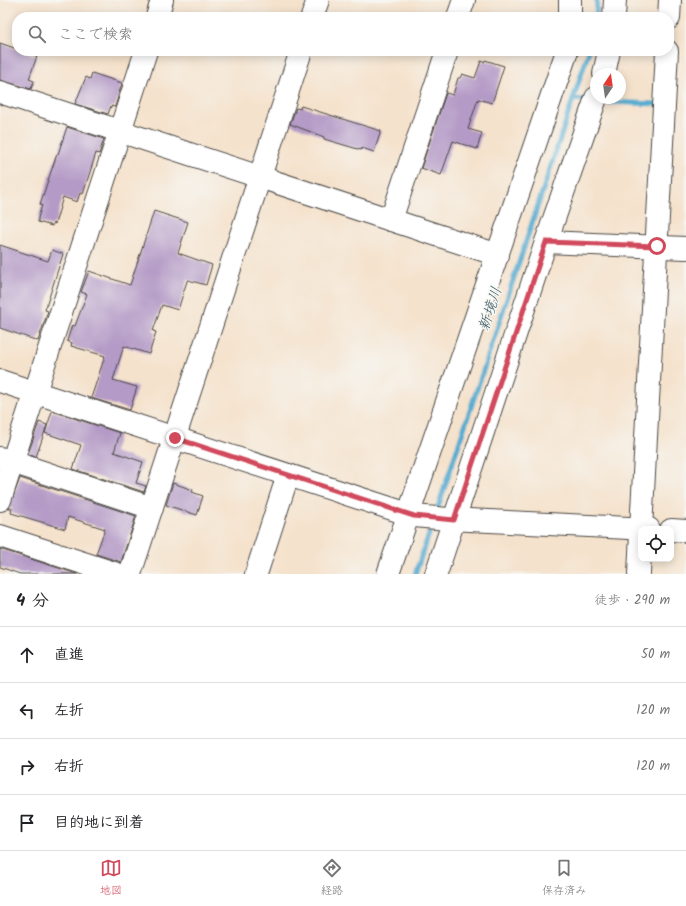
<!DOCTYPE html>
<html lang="ja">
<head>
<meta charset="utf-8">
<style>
  body { margin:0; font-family:Kalam,"Klee One",sans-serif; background:#f6f6f6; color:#202124 }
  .controls { position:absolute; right:12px; bottom:12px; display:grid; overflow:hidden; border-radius:8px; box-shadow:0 2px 10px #0003 }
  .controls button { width:36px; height:36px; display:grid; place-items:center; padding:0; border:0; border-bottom:1px solid #e0e0e0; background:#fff; color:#202124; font:20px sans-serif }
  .compass { position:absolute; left:590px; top:68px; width:36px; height:36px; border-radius:50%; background:#fff; box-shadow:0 2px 10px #0003; rotate:13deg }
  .stop { position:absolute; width:12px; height:12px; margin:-9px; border:3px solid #d1495b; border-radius:50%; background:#fff }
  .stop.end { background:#d1495b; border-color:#fff; box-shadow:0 1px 4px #0008 }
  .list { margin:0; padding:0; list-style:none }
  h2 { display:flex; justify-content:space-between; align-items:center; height:52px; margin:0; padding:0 16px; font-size:17px }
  h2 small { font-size:13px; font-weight:400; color:#757577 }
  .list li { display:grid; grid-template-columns:26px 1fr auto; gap:12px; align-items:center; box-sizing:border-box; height:56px; padding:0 16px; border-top:1px solid #e0e0e0 }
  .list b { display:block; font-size:15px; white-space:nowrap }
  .list em { font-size:13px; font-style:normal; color:#757577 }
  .icon { flex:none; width:22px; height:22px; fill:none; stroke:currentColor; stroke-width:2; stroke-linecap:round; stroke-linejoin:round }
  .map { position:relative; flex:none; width:686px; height:574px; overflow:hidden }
  .search { position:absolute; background:#fff; box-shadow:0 2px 10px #0003; left:12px; right:12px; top:12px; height:44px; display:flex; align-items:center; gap:10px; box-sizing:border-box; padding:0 14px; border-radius:16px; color:#757577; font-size:15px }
  .sheet { height:276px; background:#fff }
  nav { display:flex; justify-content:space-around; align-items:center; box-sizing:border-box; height:56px; border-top:1px solid #e0e0e0; background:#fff; font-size:11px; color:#757577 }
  nav a { display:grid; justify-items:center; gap:2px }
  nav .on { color:#d1495b }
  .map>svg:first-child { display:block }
</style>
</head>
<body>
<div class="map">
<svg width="686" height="574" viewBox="0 0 686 574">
  <rect width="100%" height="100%" fill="#f6f6f2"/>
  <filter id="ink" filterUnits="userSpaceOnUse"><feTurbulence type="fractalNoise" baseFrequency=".025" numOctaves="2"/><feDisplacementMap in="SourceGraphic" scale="8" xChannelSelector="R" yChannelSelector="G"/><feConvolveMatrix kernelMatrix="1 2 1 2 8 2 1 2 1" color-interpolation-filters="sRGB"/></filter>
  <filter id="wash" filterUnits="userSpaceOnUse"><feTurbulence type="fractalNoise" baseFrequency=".012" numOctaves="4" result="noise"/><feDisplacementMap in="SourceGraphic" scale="16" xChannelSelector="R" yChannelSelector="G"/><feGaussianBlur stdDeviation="0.9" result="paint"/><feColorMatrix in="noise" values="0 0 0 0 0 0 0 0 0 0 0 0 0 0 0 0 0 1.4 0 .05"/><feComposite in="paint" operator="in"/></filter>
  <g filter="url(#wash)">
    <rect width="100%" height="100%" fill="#f5e2cc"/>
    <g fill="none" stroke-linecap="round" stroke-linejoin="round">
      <g stroke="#54abd0" stroke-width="5">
        <path d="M596 17 597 0"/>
        <path d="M574 99 589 100"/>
        <path d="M607 102 657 104"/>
        <path d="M436 513 589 51"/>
        <path d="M415 574 433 523"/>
      </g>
    </g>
    <g id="blocks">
      <g fill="#b49ac6">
        <path d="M0 43 17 49V51H24L37 56 29 79 34 81 31 89 0 80Z"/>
        <path d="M485 60 504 66 492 103 478 99 468 129 482 133 477 149 453 141 441 175 421 168 446 93 453 95 458 78H460L462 74 475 78 481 61 484 62Z"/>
        <path d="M92 73 122 83 115 107 111 106 108 114 75 104 86 77 90 79Z"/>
        <path d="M301 106 381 131 374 152 362 148 361 150 324 139V137L290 124 296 108 300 109Z"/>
        <path d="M67 127 104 139 99 154 96 153 83 194 80 193 77 202 63 197 55 224 53 223 52 226 38 222V218L42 205 40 204 57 154H58Z"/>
        <path d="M154 211 188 222 178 253 212 265 206 285 188 280 187 281 178 310 162 305 153 331 156 332 149 354 124 346 113 380 137 387 130 410 91 398 105 356 71 346 72 343 67 341 72 325 75 326 87 294 81 292 89 271 130 285Z"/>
        <path d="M0 245 48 261 52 250 63 254 45 310 48 311 38 341 0 328Z"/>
        <path d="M52 411 120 433 114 452 143 462 136 483 146 486 144 492 73 469 81 445 45 433Z"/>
        <path d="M39 422 47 425 36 457 28 454Z"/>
        <path d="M20 478 136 516 121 562 96 554 105 529 68 517 65 529 11 513 12 508H9Z"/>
        <path d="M173 483 193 490 192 492 203 496 197 515 166 505Z"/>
        <path d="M0 549 77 574H20L0 567Z"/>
      </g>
    </g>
  </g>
  <g filter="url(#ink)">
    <use href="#blocks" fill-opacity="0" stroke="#494643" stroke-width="1"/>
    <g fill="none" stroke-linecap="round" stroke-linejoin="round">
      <g stroke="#494643" stroke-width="24">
        <g id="minor">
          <path d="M157 17 162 0"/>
          <path d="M312 17 318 0"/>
          <path d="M458 17 464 0"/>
          <path d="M570 17V0"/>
          <path d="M614 17 615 0"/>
          <path d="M669 18 670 0"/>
          <path d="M604 74 609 51"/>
          <path d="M0 92 498 255"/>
          <path d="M391 220 447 51"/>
          <path d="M546 242 686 248"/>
          <path d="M0 381 414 516 448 519 649 529"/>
          <path d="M0 458 152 508"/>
          <path d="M0 500 146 51"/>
          <path d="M641 529 667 51"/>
          <path d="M671 530 686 531"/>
          <path d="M0 536 117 574"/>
          <path d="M130 574 301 51"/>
          <path d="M256 574 288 475"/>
          <path d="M388 574 567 51"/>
          <path d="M436 574 546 242 596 98"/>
          <path d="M639 574 641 533"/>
        </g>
      </g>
      <use href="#minor" stroke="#fff" stroke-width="22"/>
    </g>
  </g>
  <g fill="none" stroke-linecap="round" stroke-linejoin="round" filter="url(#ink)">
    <path stroke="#d1495b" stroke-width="5" d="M175 438 414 516 454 520 546 242 657 246"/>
  </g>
  <g text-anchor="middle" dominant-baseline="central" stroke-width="3" stroke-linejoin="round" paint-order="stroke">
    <g font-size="15" font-style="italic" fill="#395865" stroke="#f6f6f2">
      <text transform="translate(491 309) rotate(-72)">新境川</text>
    </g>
  </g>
</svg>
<div class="controls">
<button><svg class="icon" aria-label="locate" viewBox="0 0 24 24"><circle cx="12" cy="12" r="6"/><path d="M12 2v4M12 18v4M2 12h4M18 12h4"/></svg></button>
</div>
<svg class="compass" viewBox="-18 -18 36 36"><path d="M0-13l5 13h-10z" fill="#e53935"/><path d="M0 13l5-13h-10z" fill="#757577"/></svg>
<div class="stop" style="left:657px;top:246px"></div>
<div class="stop end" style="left:175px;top:438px"></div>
<div class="search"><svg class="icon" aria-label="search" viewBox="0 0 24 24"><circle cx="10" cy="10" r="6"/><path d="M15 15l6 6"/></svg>ここで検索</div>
</div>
<section class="sheet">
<h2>4 分<small>徒歩 · 290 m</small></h2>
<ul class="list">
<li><svg class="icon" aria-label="ahead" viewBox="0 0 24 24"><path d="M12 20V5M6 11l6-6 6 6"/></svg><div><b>直進</b></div><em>50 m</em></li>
<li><svg class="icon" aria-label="left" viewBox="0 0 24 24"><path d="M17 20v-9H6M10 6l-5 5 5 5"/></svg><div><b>左折</b></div><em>120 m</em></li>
<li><svg class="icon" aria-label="right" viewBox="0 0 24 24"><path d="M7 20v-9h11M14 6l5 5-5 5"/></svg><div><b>右折</b></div><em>120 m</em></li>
<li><svg class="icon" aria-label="arrive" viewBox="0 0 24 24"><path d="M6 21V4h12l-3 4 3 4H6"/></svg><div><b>目的地に到着</b></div></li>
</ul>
</section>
<nav>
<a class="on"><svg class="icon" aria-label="map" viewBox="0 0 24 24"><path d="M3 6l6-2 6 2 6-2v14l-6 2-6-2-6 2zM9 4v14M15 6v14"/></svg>地図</a>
<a><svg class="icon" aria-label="directions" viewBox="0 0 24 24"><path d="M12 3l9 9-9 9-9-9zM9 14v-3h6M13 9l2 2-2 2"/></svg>経路</a>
<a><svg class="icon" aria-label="saved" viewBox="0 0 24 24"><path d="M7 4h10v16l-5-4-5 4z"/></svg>保存済み</a>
</nav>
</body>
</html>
